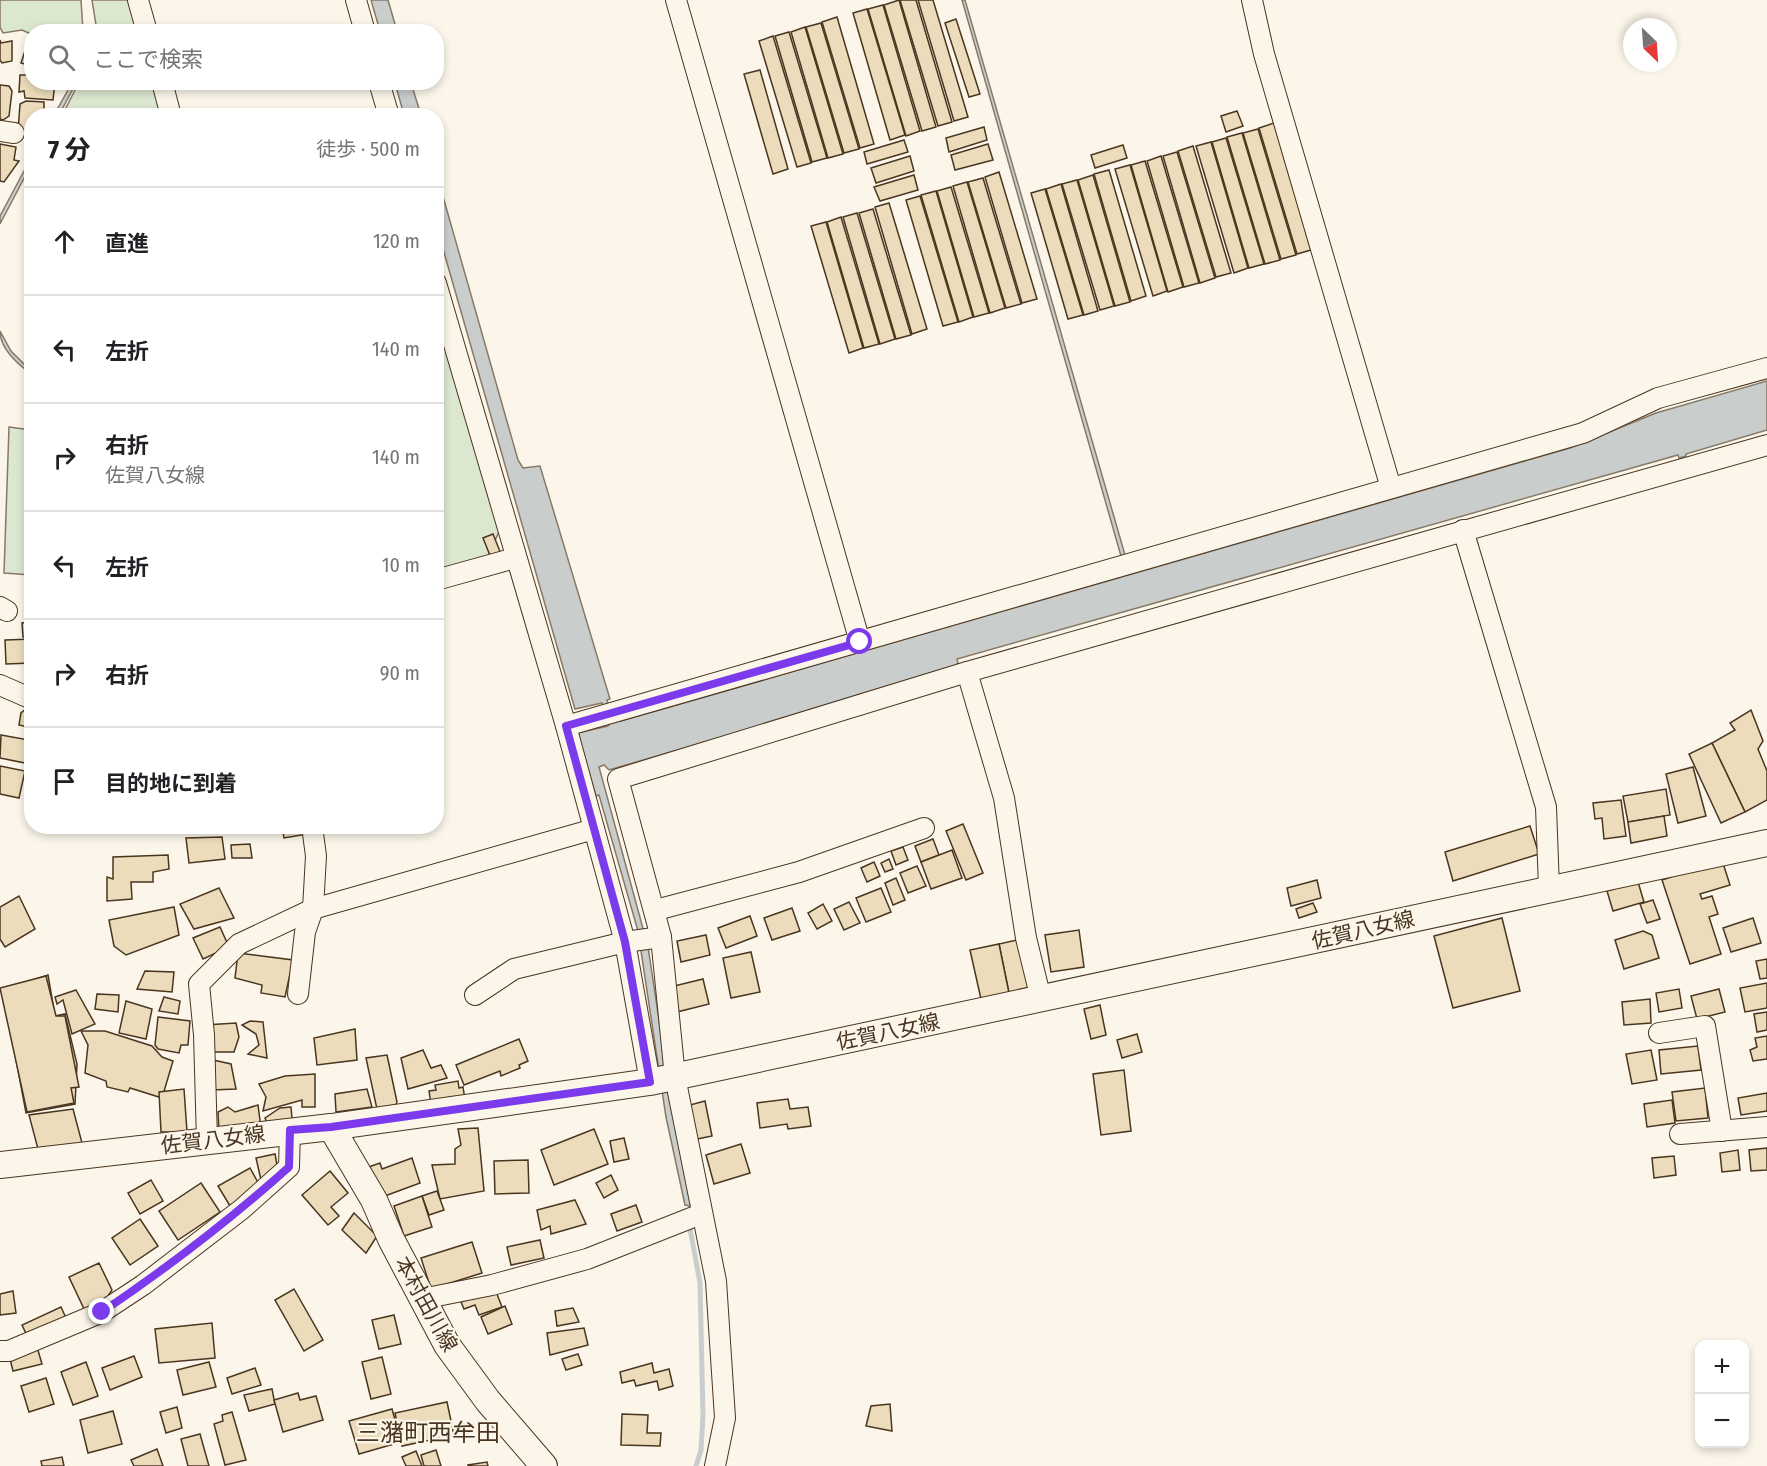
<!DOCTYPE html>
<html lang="ja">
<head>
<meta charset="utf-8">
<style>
  body { margin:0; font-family:"Fira Sans Condensed","Noto Sans JP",sans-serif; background:#f2f2f2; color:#202124 }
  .controls { position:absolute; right:18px; bottom:18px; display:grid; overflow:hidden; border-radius:12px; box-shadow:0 3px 9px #0003 }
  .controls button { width:54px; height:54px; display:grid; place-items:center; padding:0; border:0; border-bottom:2px solid #e0e0e0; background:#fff; color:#202124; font:30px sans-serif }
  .compass { position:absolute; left:1623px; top:18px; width:54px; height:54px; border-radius:50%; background:#fff; box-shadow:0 3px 9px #0003; rotate:155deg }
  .stop { position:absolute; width:18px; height:18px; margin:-14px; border:4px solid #7c3aed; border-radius:50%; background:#fff }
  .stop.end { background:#7c3aed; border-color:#fff; box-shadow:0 2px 6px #0008 }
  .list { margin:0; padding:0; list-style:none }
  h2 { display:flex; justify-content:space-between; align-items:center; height:78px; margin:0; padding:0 24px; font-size:26px }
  h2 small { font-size:20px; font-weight:400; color:#757577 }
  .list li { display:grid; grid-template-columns:39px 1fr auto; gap:18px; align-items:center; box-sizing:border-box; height:108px; padding:0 24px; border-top:2px solid #e0e0e0 }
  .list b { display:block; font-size:22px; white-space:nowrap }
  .list p { margin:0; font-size:20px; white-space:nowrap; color:#757577 }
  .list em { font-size:20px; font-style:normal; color:#757577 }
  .icon { flex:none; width:33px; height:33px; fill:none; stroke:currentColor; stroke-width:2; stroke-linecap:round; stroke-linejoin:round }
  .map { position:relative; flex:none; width:1767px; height:1466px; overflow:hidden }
  .search { position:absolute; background:#fff; box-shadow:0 3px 9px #0003; left:24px; top:24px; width:420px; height:66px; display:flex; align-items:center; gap:15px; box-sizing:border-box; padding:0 21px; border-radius:24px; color:#757577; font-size:22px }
  .panel { position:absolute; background:#fff; box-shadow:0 3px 9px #0003; left:24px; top:108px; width:420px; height:726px; border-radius:24px }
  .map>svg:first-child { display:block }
</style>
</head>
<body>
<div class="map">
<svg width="1767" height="1466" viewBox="0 0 1767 1466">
  <rect width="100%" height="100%" fill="#fbf6e9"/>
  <g fill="#dce7d0" stroke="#887966" stroke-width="1.5">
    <path d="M0 0H81L83 31 32 32 31 34 22 30 3 33 0 27Z"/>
    <path d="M92 0H133L142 31H97Z"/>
    <path d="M79 82 156 83 165 116H62Z"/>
    <path d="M443 325 500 529 487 559 437 573 436 326Z"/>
    <path d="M9 427 31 430V575L4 573Z"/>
  </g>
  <g fill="#c9cecd" stroke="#887966" stroke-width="1.5">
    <path d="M371 0H388L397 31H380Z"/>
    <path d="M962 0H965L1125 555 1121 556Z"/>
    <path d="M72 83H76L59 115H54Z"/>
    <path d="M395 83H411L421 115H404Z"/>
    <path d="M31 158V165L0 224V216Z"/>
    <path d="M436 172 518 460 523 468 540 466 610 699 607 700 608 704 603 706 602 703 575 709 437 228Z"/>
    <path d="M0 331 11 351 31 371V374C18 364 0 349 0 331Z"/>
    <path d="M1767 381V430L1686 454V456L1679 458 1678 455 957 659 958 663 950 670 609 770 604 765 599 767 648 947 670 1093 691 1206 685 1205 666 1117 638 931 599 795 596 796 577 733 608 726 613 719 621 721 1570 448 1656 413Z"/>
  </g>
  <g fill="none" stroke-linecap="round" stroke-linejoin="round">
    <path stroke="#c9cecd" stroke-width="5" d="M689 1223 700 1283 703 1415 701 1450 696 1466"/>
  </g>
  <g fill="#ecdcbc" stroke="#4a3520" stroke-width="1.5">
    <path d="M899 0 936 127 922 131 884 5Z"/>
    <path d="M900 0H916L952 122 938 126Z"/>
    <path d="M918 0H933L968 117 954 121Z"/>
    <path d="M883 5 920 131 906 136 868 9Z"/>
    <path d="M867 9 905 135 890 140 853 13Z"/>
    <path d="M837 17 874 144 860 148 822 22Z"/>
    <path d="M956 19 980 94 969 97 945 23Z"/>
    <path d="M821 23 859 149 844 153 806 27Z"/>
    <path d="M805 27 843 154 828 158 791 32Z"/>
    <path d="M789 32 827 158 812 162 775 36Z"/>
    <path d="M773 36 811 163 797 167 759 41Z"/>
    <path d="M29 39H32V66L21 63Z"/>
    <path d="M0 40 1 43 12 41V61L2 63 0 60Z"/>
    <path d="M760 70 788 169 773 174 744 74Z"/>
    <path d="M20 75H32V82H55L53 100 25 98 24 91 19 92Z"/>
    <path d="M0 85 9 86 12 91 9 116 3 120 0 119Z"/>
    <path d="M26 101 44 102V113L32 116 31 133 18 131 20 104Z"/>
    <path d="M1237 111 1243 126 1226 132 1221 116Z"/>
    <path d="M1274 123 1311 250 1297 254 1259 128Z"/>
    <path d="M984 127 987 140 949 152 946 138Z"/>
    <path d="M1258 129 1296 255 1281 259 1243 133Z"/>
    <path d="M1242 133 1280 260 1265 264 1227 137Z"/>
    <path d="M1226 138 1264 264 1249 268 1212 142Z"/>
    <path d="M904 140 908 152 867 164 864 152Z"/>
    <path d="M1211 142 1248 268 1234 273 1196 146Z"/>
    <path d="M0 144 16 147 14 160 19 161 4 182 0 181Z"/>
    <path d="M988 144 993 160 955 170 951 155Z"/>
    <path d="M1123 145 1127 158 1095 168 1091 155Z"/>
    <path d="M1193 146 1231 273 1216 277 1178 151Z"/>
    <path d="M1177 152 1215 278 1200 283 1163 156Z"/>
    <path d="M910 156 914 171 876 183 871 168Z"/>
    <path d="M1161 156 1199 283 1184 287 1147 161Z"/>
    <path d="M1145 161 1183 287 1168 292 1131 165Z"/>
    <path d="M1130 165 1167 291 1153 296 1115 169Z"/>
    <path d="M1109 170 1146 296 1131 301 1094 174Z"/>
    <path d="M999 172 1037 299 1022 303 985 177Z"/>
    <path d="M914 175 918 190 880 201 874 187Z"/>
    <path d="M1093 175 1130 302 1115 306 1078 180Z"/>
    <path d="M983 178 1021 304 1006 308 968 182Z"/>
    <path d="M1077 180 1114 306 1100 310 1062 184Z"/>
    <path d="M967 182 1005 308 990 313 953 186Z"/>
    <path d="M1061 184 1098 311 1084 315 1046 189Z"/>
    <path d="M951 187 989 313 974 317 937 191Z"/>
    <path d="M1045 189 1083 315 1068 319 1031 193Z"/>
    <path d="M936 191 973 317 959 322 921 195Z"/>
    <path d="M920 196 958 322 943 326 906 200Z"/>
    <path d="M889 203 927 329 912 334 875 207Z"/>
    <path d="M873 209 911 335 896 339 859 213Z"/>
    <path d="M857 213 895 339 880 344 843 217Z"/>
    <path d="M841 217 879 344 864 348 827 222Z"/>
    <path d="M826 222 863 348 849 353 811 226Z"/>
    <path d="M493 534 501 554 491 558 483 538Z"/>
    <path d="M32 622V637H23L22 623Z"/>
    <path d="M32 639V663L6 664 5 640Z"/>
    <path d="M32 704V728L19 725 21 713Z"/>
    <path d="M1751 710 1763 741 1758 749 1767 771V800L1745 812 1712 743 1735 730 1730 723Z"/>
    <path d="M1 735 29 740 25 763 0 758Z"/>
    <path d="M1712 743 1745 812 1721 823 1689 754Z"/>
    <path d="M0 766 25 771 19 798 0 794Z"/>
    <path d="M1693 767 1706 816 1678 823 1666 774Z"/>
    <path d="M1666 789 1670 815 1628 822 1623 796Z"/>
    <path d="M1621 800 1626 836 1604 839 1602 818 1595 819 1593 803Z"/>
    <path d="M1664 816 1667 836 1631 843 1628 822Z"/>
    <path d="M963 824 983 873 966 880 946 831Z"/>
    <path d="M207 826H224L225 831H208Z"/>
    <path d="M282 826H307L308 834 284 838Z"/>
    <path d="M1530 826 1539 854 1453 881 1445 852Z"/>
    <path d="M222 837 225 859 189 863 186 838Z"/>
    <path d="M933 839 939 855 921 862 915 846Z"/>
    <path d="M250 844 252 858H232L231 845Z"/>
    <path d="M903 847 908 860 896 865 891 851Z"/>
    <path d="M952 850 962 878 931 889 921 862Z"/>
    <path d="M168 855 169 869 153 872V882H131L132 899 107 901V877L113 879V857Z"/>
    <path d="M889 859 893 869 885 872 881 863Z"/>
    <path d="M1722 860 1730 885 1700 894 1702 899 1712 896 1718 914 1709 917 1721 954 1690 964 1662 880Z"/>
    <path d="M874 862 880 876 867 882 861 868Z"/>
    <path d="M917 866 926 886 908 893 900 873Z"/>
    <path d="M896 878 905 900 893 905 885 883Z"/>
    <path d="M1317 880 1321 898 1291 906 1287 888Z"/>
    <path d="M1638 882 1644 902 1613 911 1607 891Z"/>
    <path d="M219 888 234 918 194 929 180 904Z"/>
    <path d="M881 888 891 912 866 922 856 898Z"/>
    <path d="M19 896 35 929 5 947 0 939V907Z"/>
    <path d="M1653 900 1660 919 1647 923 1640 904Z"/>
    <path d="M849 902 860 923 844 930 834 909Z"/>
    <path d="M1313 903 1317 912 1299 918 1296 909Z"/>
    <path d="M823 904 832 921 817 929 808 913Z"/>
    <path d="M174 907 179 935 126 955 114 946 109 920Z"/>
    <path d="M792 908 800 931 772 940 764 918Z"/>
    <path d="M750 916 757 936 726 948 718 928Z"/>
    <path d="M1502 918 1520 991 1453 1008 1434 936Z"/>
    <path d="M1753 918 1761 943 1731 952 1723 928Z"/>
    <path d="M220 927 229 947 203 959 193 938Z"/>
    <path d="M1079 930 1084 967 1051 972 1045 935Z"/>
    <path d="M1643 931 1652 935 1659 958 1624 969 1615 940Z"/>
    <path d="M706 935 710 955 681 962 677 941Z"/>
    <path d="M1026 938 1035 987 1009 993 999 944Z"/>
    <path d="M999 944 1009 993 981 999 970 950Z"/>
    <path d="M751 952 760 992 731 998 723 958Z"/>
    <path d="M238 953 293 960 285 997 261 993 262 985 235 978Z"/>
    <path d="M1767 959V978L1760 979 1756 961Z"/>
    <path d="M145 971 174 972 172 992 137 989Z"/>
    <path d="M48 975 55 1016 65 1014 77 1064 75 1104 26 1113 3 990Z"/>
    <path d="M46 976 56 1016H65L79 1087 71 1088 74 1103 27 1112 0 988Z"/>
    <path d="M703 979 709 1004 677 1012 670 987Z"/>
    <path d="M1767 983V1008L1745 1012 1740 988Z"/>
    <path d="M1679 989 1682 1008 1659 1012 1656 993Z"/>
    <path d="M1719 989 1725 1012 1697 1019 1691 996Z"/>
    <path d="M76 990 95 1024 72 1034 63 1000 57 1004 55 997Z"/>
    <path d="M97 994 119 995 118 1012 95 1009Z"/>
    <path d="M164 997 180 1001 178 1014 159 1011Z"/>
    <path d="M1650 999 1651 1023 1624 1025 1622 1002Z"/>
    <path d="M126 1001 152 1009 146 1039 119 1033Z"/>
    <path d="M1100 1005 1106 1035 1091 1039 1084 1009Z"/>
    <path d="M1767 1012V1030L1757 1032 1754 1014Z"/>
    <path d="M158 1017 190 1021 188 1045H181L179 1053 158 1049 155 1045Z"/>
    <path d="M250 1021 263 1022 267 1058 248 1054 259 1045 256 1034 242 1025Z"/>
    <path d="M236 1023 239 1037 234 1052H211L205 1025Z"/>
    <path d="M355 1029 357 1060 317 1065 314 1038Z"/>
    <path d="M81 1031H105L152 1046 162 1057 173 1061 162 1098 130 1088 128 1092 107 1087 106 1081 85 1073 88 1045Z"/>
    <path d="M1137 1034 1142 1052 1122 1058 1117 1040Z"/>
    <path d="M1767 1036V1059L1753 1061 1750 1050 1757 1047 1755 1038Z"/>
    <path d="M519 1039 528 1061 519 1065 520 1068 501 1076 500 1071 464 1085 456 1065Z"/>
    <path d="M1698 1046 1701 1070 1661 1074 1659 1050Z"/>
    <path d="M423 1050 431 1068 441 1065 447 1078 408 1089 401 1058Z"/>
    <path d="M1651 1050 1657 1080 1632 1084 1626 1054Z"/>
    <path d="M387 1055 397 1102 393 1112 378 1114 366 1058Z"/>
    <path d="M213 1060 231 1064 236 1089 211 1090Z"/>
    <path d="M1124 1070 1131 1131 1101 1135 1093 1074Z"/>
    <path d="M315 1074V1107H302V1100L263 1111 266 1097 259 1084 285 1076Z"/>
    <path d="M458 1081 459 1088 463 1087 466 1106 432 1111 429 1091 436 1090 435 1085Z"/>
    <path d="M1705 1088 1708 1118 1676 1121 1672 1092Z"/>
    <path d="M184 1089 187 1132H161L159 1092Z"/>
    <path d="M367 1089 372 1107 336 1112 335 1094Z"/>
    <path d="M1767 1093V1111L1741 1115 1738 1098Z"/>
    <path d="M788 1099 790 1109 808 1107 811 1126 788 1129 787 1124 760 1128 757 1103Z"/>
    <path d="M1672 1100 1675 1123 1647 1127 1644 1104Z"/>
    <path d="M705 1101 712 1136 697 1139 690 1105Z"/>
    <path d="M258 1105 261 1128 219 1133 218 1112 228 1107 235 1112Z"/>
    <path d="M291 1107 292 1119 269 1128 265 1118 280 1108Z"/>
    <path d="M73 1109 82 1143 38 1149 29 1115Z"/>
    <path d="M478 1128 484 1191 440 1199 432 1165 455 1164V1149L461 1145 458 1129Z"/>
    <path d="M594 1129 608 1164 554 1185 541 1150Z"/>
    <path d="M624 1138 629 1159 614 1162 610 1141Z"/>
    <path d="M741 1144 750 1173 714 1184 706 1155Z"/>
    <path d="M1767 1148V1170L1751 1171 1749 1150Z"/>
    <path d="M1738 1150 1740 1170 1722 1172 1720 1153Z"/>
    <path d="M275 1154 279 1176 261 1180 256 1158Z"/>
    <path d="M1674 1156 1676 1175 1654 1178 1652 1158Z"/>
    <path d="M412 1158 420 1183 374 1200 363 1169 380 1163 382 1169Z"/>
    <path d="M528 1160 529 1193 495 1194 494 1161Z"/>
    <path d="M250 1168 261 1188 230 1206 218 1186Z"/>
    <path d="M330 1171 348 1193 331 1207 339 1216 328 1225 302 1195Z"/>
    <path d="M611 1175 618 1190 604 1198 596 1183Z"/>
    <path d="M151 1180 163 1201 140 1214 128 1193Z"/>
    <path d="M201 1183 220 1212 178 1240 159 1211Z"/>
    <path d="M437 1191 444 1210 429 1215 422 1196Z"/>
    <path d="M422 1196 432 1227 404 1236 394 1206Z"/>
    <path d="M575 1200 586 1224 551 1234 550 1226 541 1230 537 1210Z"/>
    <path d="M636 1205 642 1222 617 1231 611 1214Z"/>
    <path d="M354 1213 377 1236 366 1253 342 1230Z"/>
    <path d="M140 1219 158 1246 130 1265 112 1238Z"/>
    <path d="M540 1240 544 1258 511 1265 507 1247Z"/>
    <path d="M472 1242 482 1273 431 1289 421 1258Z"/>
    <path d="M99 1263 112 1290 104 1302 85 1311 69 1277Z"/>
    <path d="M294 1289 323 1340 304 1351 275 1300Z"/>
    <path d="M495 1289 502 1307 479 1315 475 1305 464 1309 461 1302Z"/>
    <path d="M13 1291 16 1313 0 1315V1294Z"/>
    <path d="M505 1306 512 1324 488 1334 481 1317Z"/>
    <path d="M61 1307 71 1329 32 1346 22 1325Z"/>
    <path d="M573 1308 579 1322 557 1326 555 1311Z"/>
    <path d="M394 1315 401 1344 379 1349 372 1320Z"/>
    <path d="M212 1323 215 1358 159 1363 155 1329Z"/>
    <path d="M584 1328 588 1345 550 1355 547 1333Z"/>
    <path d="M37 1347 42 1364 13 1371 9 1355Z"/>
    <path d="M578 1354 582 1365 566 1370 562 1359Z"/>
    <path d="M134 1356 142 1377 110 1390 102 1368Z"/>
    <path d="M382 1357 391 1394 371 1399 362 1362Z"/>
    <path d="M86 1362 98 1396 73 1405 61 1372Z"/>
    <path d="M209 1362 216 1387 183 1395 177 1370Z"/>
    <path d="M652 1363 654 1373 669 1369 673 1386 659 1390 657 1381 636 1386 634 1380 622 1383 620 1372Z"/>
    <path d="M255 1368 261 1385 232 1394 227 1378Z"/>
    <path d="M46 1378 54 1404 29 1412 21 1386Z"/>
    <path d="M272 1389 275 1404 249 1411 244 1395Z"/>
    <path d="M298 1393 300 1400 316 1396 323 1420 283 1432 274 1400Z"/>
    <path d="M447 1402 454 1435 402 1446 395 1413Z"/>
    <path d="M890 1404 892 1431 866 1426 871 1406Z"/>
    <path d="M177 1407 182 1428 166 1433 160 1412Z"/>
    <path d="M392 1409 401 1442 359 1454 349 1421Z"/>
    <path d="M113 1411 122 1444 88 1453 80 1420Z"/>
    <path d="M232 1412 246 1460 225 1465 214 1424 223 1421 222 1415Z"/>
    <path d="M622 1414 648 1415 647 1433H661L660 1446 621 1445Z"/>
    <path d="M200 1434 209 1466H188L181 1439Z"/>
    <path d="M157 1449 163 1466H134L131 1460Z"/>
    <path d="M436 1450 441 1466H424L421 1455Z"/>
    <path d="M416 1451 422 1466H406L402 1457Z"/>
    <path d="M62 1457 64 1466H42L41 1461Z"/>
    <path d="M487 1462 488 1466H468V1465Z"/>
  </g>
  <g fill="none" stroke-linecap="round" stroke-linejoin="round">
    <g stroke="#4a3520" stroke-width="22">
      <g id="minor">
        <path d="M138 0 147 32"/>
        <path d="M356 0 365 32"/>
        <path d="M676 0 860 642"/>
        <path d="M1252 0 1264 54 1391 488"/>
        <path d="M162 82 171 116"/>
        <path d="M379 82 389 116"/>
        <path d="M0 131 14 133"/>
        <path d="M436 283 566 726 625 942 650 1082"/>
        <path d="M1463 530 1546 807 1549 888"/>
        <path d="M436 580 515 558"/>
        <path d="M0 607 7 611"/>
        <path d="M967 672 1004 798 1026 938 1041 999"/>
        <path d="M0 685 32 699"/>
        <path d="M566 726 1583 433 1658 398 1767 368"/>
        <path d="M656 910 799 872 924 828"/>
        <path d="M298 994 305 932 313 909 316 856 312 826"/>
        <path d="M475 995 514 969 625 942 661 937"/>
        <path d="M1659 1033 1705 1026 1722 1131"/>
        <path d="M1680 1134 1767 1127"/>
        <path d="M207 1141 204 1035 199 984 239 944 313 909 594 829"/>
        <path d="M422 1299 492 1285 587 1259 701 1214"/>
        <path d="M0 1351H9L102 1312 143 1285 242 1209 289 1167 290 1130"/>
        <path d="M715 1466 725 1418 716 1281 675 1077 661 937 618 779 967 672 1767 445"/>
      </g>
    </g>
    <g stroke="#4a3520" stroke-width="28">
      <g id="major">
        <path d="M331 1127 374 1200 391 1239 447 1345 488 1401 544 1466"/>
        <path d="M0 1165 331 1127 650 1082 1767 843"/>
      </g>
    </g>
    <use href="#minor" stroke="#fbf6e9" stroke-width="20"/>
    <use href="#major" stroke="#fbf6e9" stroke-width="26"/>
  </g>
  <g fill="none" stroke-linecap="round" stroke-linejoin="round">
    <path stroke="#7c3aed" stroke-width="8" d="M102 1312C167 1268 231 1219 289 1167L290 1130 331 1127 650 1082 625 942 566 726 860 642"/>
  </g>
  <g text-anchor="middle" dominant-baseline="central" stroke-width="4.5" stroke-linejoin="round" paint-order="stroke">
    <g font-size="21" fill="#4a3520" stroke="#fbf6e9">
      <text transform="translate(1363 930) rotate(-13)">佐賀八女線</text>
      <text transform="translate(888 1032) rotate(-12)">佐賀八女線</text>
      <text transform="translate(213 1140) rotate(-7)">佐賀八女線</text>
      <text transform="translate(426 1304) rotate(61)">本村田川線</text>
    </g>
    <g font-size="24" fill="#4a3520" stroke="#fbf6e9">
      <text x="428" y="1433">三潴町西牟田</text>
    </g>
  </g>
</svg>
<div class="controls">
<button>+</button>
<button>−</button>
</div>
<svg class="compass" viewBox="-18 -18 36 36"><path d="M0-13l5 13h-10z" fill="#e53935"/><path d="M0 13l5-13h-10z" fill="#757577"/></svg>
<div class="stop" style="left:860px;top:642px"></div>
<div class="stop end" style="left:102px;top:1312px"></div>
<div class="search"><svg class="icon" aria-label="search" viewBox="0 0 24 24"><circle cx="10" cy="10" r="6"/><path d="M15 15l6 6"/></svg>ここで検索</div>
<section class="panel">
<h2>7 分<small>徒歩 · 500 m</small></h2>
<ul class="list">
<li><svg class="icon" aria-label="ahead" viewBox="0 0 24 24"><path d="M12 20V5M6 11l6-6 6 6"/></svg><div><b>直進</b></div><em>120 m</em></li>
<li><svg class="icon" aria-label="left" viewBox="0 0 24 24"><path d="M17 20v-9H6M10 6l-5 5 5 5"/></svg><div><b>左折</b></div><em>140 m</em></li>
<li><svg class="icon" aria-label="right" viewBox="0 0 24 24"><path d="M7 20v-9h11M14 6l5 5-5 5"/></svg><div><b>右折</b><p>佐賀八女線</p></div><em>140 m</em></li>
<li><svg class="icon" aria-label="left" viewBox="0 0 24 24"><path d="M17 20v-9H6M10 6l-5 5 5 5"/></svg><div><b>左折</b></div><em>10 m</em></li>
<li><svg class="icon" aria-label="right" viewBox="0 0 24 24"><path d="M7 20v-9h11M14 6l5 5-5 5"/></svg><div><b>右折</b></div><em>90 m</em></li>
<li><svg class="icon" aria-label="arrive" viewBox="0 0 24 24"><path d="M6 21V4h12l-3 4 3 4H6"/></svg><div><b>目的地に到着</b></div></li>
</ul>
</section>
</div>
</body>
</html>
